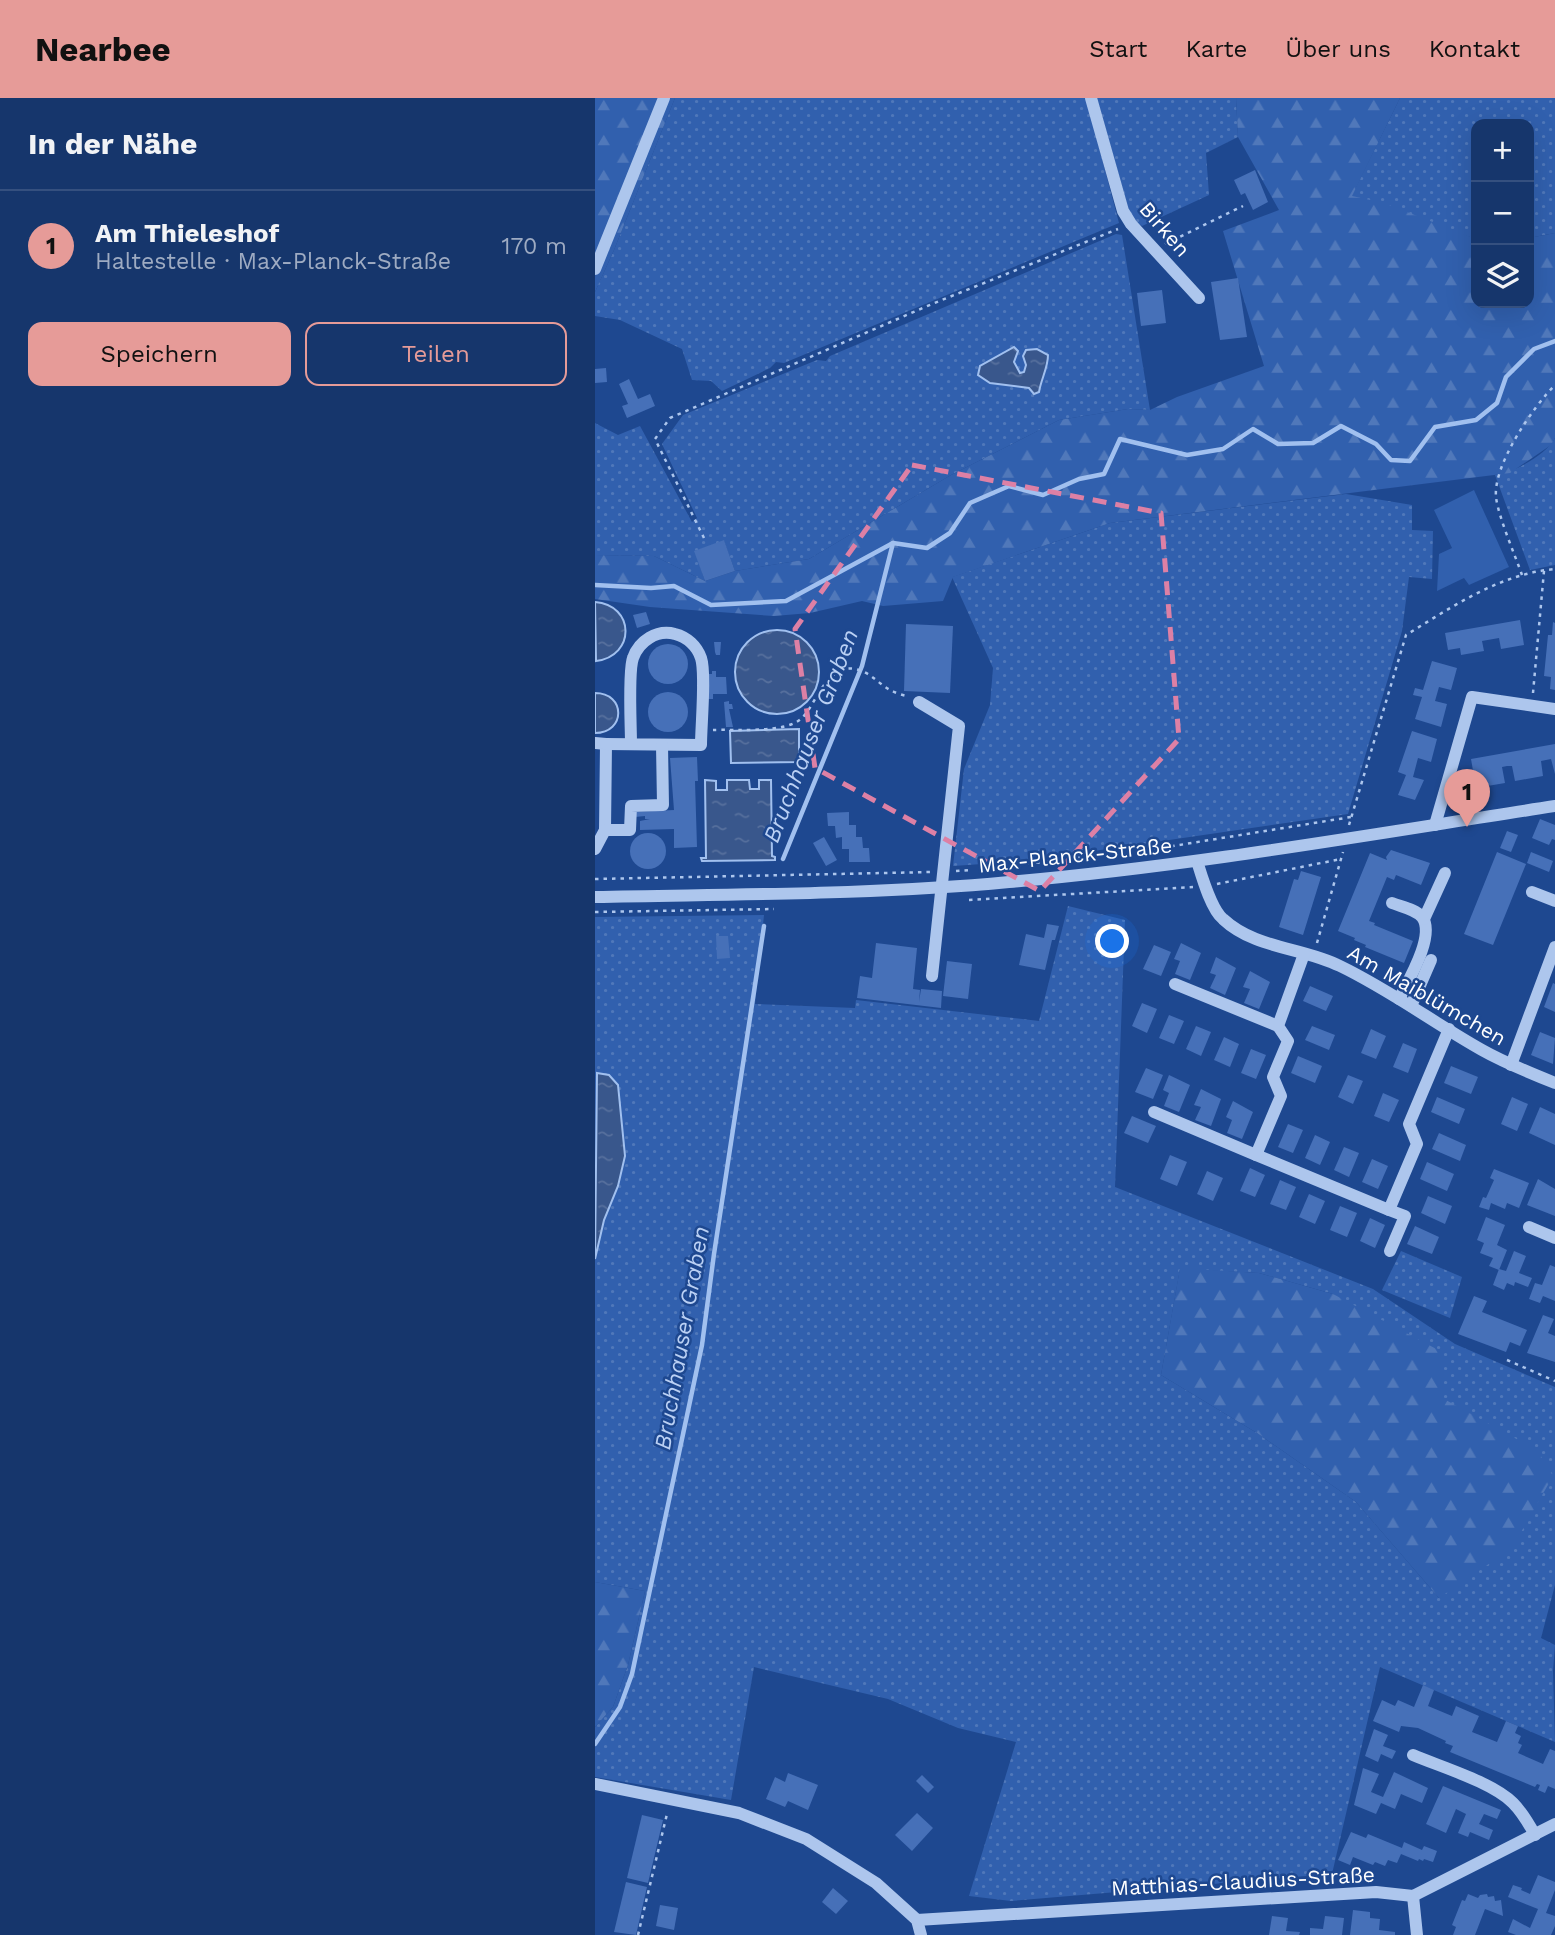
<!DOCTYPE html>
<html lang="de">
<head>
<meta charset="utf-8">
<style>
  body { margin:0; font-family:"Work Sans",sans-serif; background:#234174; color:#f1f3f6 }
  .controls { position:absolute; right:21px; top:21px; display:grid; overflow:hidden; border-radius:14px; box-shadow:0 7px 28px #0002 }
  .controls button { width:63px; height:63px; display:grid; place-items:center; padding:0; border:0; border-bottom:2px solid #35507f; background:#16366c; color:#f1f3f6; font:35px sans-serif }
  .you { position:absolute; left:518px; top:844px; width:24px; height:24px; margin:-18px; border:5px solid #fff; border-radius:50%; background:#1a73e8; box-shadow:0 0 0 10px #1a73e833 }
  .badge { display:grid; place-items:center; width:46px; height:46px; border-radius:50%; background:#e69b98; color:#111; font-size:23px; font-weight:700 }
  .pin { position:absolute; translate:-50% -58px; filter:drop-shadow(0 2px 4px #0008) }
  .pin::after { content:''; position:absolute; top:37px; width:24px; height:21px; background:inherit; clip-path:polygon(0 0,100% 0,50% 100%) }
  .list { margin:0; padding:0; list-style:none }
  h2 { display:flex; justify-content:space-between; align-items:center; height:91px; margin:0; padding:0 28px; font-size:30px }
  h2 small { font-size:23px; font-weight:400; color:#9eabc2 }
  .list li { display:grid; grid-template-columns:46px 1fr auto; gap:21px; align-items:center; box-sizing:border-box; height:112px; padding:0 28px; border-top:2px solid #35507f }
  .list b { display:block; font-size:26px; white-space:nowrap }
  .list p { margin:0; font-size:23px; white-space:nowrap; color:#9eabc2 }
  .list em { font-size:23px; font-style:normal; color:#9eabc2 }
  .actions { display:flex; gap:14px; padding:21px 28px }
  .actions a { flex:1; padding:16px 0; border:2px solid #e69b98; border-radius:14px; text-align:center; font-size:24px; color:#e69b98 }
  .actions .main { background:#e69b98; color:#111 }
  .icon { flex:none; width:38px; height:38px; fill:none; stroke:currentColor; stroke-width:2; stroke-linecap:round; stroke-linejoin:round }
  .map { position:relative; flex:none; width:960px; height:1837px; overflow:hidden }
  header { display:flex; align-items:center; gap:42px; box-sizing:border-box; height:98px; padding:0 35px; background:#e69b98; color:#111 }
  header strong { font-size:33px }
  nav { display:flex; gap:38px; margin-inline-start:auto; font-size:24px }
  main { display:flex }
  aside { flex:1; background:#16366c }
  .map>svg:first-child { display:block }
</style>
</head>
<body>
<header>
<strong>Nearbee</strong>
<nav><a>Start</a><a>Karte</a><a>Über uns</a><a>Kontakt</a></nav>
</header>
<main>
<aside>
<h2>In der Nähe<small></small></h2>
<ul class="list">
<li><span class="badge">1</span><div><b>Am Thieleshof</b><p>Haltestelle · Max-Planck-Straße</p></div><em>170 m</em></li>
</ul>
<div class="actions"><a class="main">Speichern</a><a>Teilen</a></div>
</aside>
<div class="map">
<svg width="960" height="1837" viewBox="0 0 960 1837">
  <defs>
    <pattern id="grass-dots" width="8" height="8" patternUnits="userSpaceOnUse" patternTransform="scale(1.75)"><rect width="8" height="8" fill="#3160ae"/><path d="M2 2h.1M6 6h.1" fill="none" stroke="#5078ba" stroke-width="1.8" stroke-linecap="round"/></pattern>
    <pattern id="forest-firs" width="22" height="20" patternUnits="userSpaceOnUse" patternTransform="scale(1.75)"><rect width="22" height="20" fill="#3160ae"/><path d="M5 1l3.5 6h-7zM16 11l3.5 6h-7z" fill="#5078ba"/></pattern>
    <pattern id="water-ripples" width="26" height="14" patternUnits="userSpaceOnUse" patternTransform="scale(1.75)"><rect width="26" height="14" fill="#39578c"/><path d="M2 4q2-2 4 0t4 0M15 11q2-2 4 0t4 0" fill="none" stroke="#57709d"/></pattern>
  </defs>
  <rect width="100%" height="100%" fill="#1e4890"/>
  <g fill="url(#grass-dots)" fill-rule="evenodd">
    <path d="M80 0H491L524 125 189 265 181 264 175 270 127 293 116 283 97 282 87 251 25 222 0 218V194L19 152Z"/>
    <path d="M502 0H641L643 39 611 55 614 97 547 128 536 120Z"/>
    <path d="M805 0H960V135L934 140V26H881V141L756 99Z"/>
    <path d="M521 136 527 137 555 312 533 311 464 322 356 377 214 461 140 473 129 443 100 453 110 483 59 458 0 457V325L23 337 45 328 97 424 102 420 67 346 88 317 222 262 231 263 235 258Z"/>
    <path d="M960 340V467L935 472 900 377C918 375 951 357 960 340Z"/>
    <path d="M751 396 817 407V432L838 433 837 481 814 479 807 533 753 716 430 763 358 768 369 671 395 607 398 570 357 479 515 425Z"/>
    <path d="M473 808 530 822 520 1089 778 1191 860 1246 960 1289V1487L946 1540 960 1547 958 1573 960 1644 785 1569 737 1776 416 1803 374 1798 421 1644 363 1630 293 1601 159 1569 136 1702 0 1679V1629L18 1609 33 1567 50 1493 0 1484V819L169 817 160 906 260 910 261 902 444 923ZM585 1171 664 1175 738 1196 849 1301 844 1500 761 1404 662 1335 566 1277Z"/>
    <path d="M806 1153 867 1179 855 1220 787 1192Z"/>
  </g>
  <g fill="url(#forest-firs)">
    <path d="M0 0H80L19 152 0 194Z"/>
    <path d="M641 0H805L757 98 789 105 881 141V205H934V140L960 135V340L956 347 915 375 515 425 358 479 348 503 288 508 267 503 215 515 179 518 55 509 0 501V457L59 458 110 483 140 473 214 461 356 377 464 322 533 311 555 312 582 299 669 268 628 133 684 112 643 39Z"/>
    <path d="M585 1170 664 1175 738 1196 847 1254 849 1301 943 1353 958 1378 917 1450 844 1500 761 1404 662 1335 566 1277Z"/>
    <path d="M0 1484 50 1493 33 1567 18 1609 0 1629Z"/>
  </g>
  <path fill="#3160ae" d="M879 392 914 469 874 487 869 480 842 493 844 456 857 450 839 412Z"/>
  <g fill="url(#water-ripples)" stroke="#a1c0ef" stroke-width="2">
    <path d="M419 249 423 253 419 264 425 275 429 274 431 267 428 258 431 252 442 251 453 257C453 270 446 281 444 294L439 296 434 290 395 285 383 277 385 268Z"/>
    <path d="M0 504C40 507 41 558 1 563Z"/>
    <circle cx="182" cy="574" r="42"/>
    <path d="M0 595C31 595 31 635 0 635Z"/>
    <path d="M204 631V664L136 665 135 633Z"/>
    <path d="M110 682 121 683V692H132V682H154L155 691H164V682H176L177 758 180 759V762L107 763 106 760H111Z"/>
    <path d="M2 975 14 977 23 987 30 1058 23 1088 9 1122 0 1161Z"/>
  </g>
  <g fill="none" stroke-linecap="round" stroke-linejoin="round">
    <g stroke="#a1c0ef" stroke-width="4.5">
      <path d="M0 487 56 490 79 488 116 507 191 503 298 445 332 450 355 435 375 405 414 388 448 397 484 381 509 376 525 341 592 357 628 351 658 331 683 346 718 345 746 328 781 346 796 362 815 363 840 329 881 322 902 305 911 279 939 251 960 243"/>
      <path d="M188 761 267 568 298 445"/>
      <path d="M0 1646 25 1609 37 1576 107 1247 119 1156 169 828"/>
    </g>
  </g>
  <g fill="#4670b8">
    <path d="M660 72 673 104 658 112 650 95 646 97 639 82Z"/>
    <path d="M643 180 652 239 625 242 616 184Z"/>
    <path d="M567 192 571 225 546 228 542 195Z"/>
    <path d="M11 270 12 284 0 285V271Z"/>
    <path d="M34 281 43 301 55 296 60 308 32 320 27 308 33 306 24 286Z"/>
    <path d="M129 442 140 473 110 483 99 453Z"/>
    <path d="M51 514 55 526 42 530 38 517Z"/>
    <path d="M925 522 929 547 906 551 904 540 887 543 889 553 866 557 865 550 853 552 850 535Z"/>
    <path d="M958 524 960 525V592L955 591 956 579 949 578 953 537H957Z"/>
    <path d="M311 526 358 528 355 595 309 593Z"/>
    <path d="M119 544H126L125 557H121L120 554Z"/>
    <circle cx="73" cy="566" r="20"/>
    <path d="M837 563 862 570 856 592 844 589 840 603 852 606 846 629 820 621 827 599 818 597 820 590 828 592Z"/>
    <path d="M117 573H121V579H131L132 596H118V601H113V576H117Z"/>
    <circle cx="73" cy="614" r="20"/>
    <path d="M134 603V606H137L138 611H134L138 629H131L129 604Z"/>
    <path d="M817 633 842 641 836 664 823 660 818 679 829 682 820 702 803 697 811 677 803 674Z"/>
    <path d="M960 646V676L956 661 946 663 948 678 920 683 917 668H912L907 669 910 685 881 690 876 661Z"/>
    <path d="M102 659 103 683H100L102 749 79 750V731L45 732V723L55 721H50V718L40 719V714L79 712 75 660Z"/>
    <path d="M254 714V727H261V739H267L268 750H274L275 764H254V751H247V739L241 740 240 728H233L232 715Z"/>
    <path d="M945 721 960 727V742L957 741 954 747 937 740Z"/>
    <path d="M912 733 923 737 916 754 905 750Z"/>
    <circle cx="53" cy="753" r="18"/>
    <path d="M229 739 242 762 231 768 218 745Z"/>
    <path d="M796 752 835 765 826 787 801 777 799 782 792 779 774 823 780 825 779 827 818 843 809 865 770 849 771 847 759 842 760 840 743 833 775 755 792 762 791 759Z"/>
    <path d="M902 754 931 766 898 847 869 836Z"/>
    <path d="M936 754 958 763 954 774 932 765Z"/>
    <path d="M706 773 726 779 708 837 684 829 699 781 703 782Z"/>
    <path d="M452 826 464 828 460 842H457L450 872 424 867 431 836 449 840Z"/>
    <path d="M121 838H133L135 860 122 861Z"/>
    <path d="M281 845 322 850 318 891 325 892 324 904 326 891 347 893 346 910 262 900 265 878 277 880Z"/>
    <path d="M586 845 606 855 595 882 580 876 585 863 579 861Z"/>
    <path d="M559 847 576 854 566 878 548 871Z"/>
    <path d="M621 859 641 870 630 897 615 890 621 877 615 875Z"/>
    <path d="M352 863 377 866 373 901 348 898Z"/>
    <path d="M655 873 675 884 664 911 649 905 655 891 648 889Z"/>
    <path d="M958 885 960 886V914L949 909Z"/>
    <path d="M715 888 738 898 731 913 708 903Z"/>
    <path d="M547 905 562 911 552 935 537 928Z"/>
    <path d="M574 917 589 923 579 946 564 940Z"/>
    <path d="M601 928 616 934 606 958 591 951Z"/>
    <path d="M717 928 740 937 734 952 710 942Z"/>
    <path d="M776 931 791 938 781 961 766 955Z"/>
    <path d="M945 934 960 940 958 966 936 957Z"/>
    <path d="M629 939 644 946 635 969 619 962Z"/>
    <path d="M808 945 822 951 813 975 798 969Z"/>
    <path d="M656 951 671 957 661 981 646 975Z"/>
    <path d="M703 958 727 968 720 985 696 975Z"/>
    <path d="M856 968 883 979 876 996 849 985Z"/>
    <path d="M551 970 568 977 558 1001 540 994Z"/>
    <path d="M574 977 595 987 584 1014 569 1008 574 995 568 992Z"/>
    <path d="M753 977 768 983 758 1006 743 999Z"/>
    <path d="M606 991 626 1001 616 1028 600 1022 606 1009 599 1007Z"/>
    <path d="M788 995 804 1002 794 1024 779 1018Z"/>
    <path d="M842 999 870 1011 864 1026 836 1014Z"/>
    <path d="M917 999 933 1006 922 1033 906 1026Z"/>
    <path d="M638 1003 658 1014 647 1041 632 1035 637 1022 631 1019Z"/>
    <path d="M945 1009 960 1016V1047L934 1035Z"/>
    <path d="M537 1018 561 1028 553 1045 529 1035Z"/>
    <path d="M693 1026 708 1032 698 1055 683 1049Z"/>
    <path d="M844 1035 871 1047 865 1063 837 1051Z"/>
    <path d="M720 1037 735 1044 725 1067 710 1060Z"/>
    <path d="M749 1049 764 1055 754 1079 739 1072Z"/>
    <path d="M575 1057 592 1064 582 1088 565 1081Z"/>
    <path d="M777 1061 793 1068 783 1091 767 1084Z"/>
    <path d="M832 1064 859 1076 852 1093 825 1081Z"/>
    <path d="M655 1070 670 1077 660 1099 645 1093Z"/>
    <path d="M899 1071 934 1085 924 1110 912 1105 910 1111 896 1105 894 1112 884 1109 888 1099 891 1100 899 1082 895 1080Z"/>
    <path d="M612 1073 628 1080 618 1103 602 1096Z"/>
    <path d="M943 1081 960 1091V1118L932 1107Z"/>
    <path d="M685 1082 701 1089 691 1112 675 1106Z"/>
    <path d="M714 1096 730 1103 720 1126 704 1119Z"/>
    <path d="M833 1098 857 1108 850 1126 826 1115Z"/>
    <path d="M745 1108 762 1115 752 1139 735 1132Z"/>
    <path d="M891 1119 910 1127 902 1147 912 1152 904 1172 894 1168 898 1160 885 1155 889 1145 882 1142Z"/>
    <path d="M775 1120 790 1127 780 1150 765 1143Z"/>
    <path d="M820 1128 844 1139 837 1156 812 1146Z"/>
    <path d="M919 1153 931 1158 924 1175 937 1180 933 1189 920 1184 919 1188 912 1185 909 1192 898 1187 904 1171 911 1173Z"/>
    <path d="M955 1167 960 1169V1203L948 1198 945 1205 934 1201 940 1185 947 1187Z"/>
    <path d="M879 1198 892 1203 887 1214 932 1232 925 1248 915 1244 911 1254 863 1236Z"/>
    <path d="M948 1217 959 1221 953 1235 960 1238V1264L932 1255Z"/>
    <path d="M828 1587 839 1592 833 1608 857 1618 861 1608 884 1618 877 1634 902 1644 911 1623 923 1628 920 1635 926 1638 923 1645 927 1647 923 1655 948 1666 955 1651 960 1653V1691L953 1688 950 1695 943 1692 945 1687 942 1686 940 1689 855 1654 858 1648 850 1645 851 1643 823 1630 806 1628 804 1634 778 1623 787 1602 800 1608 803 1602 819 1609Z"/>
    <path d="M779 1631 793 1637 788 1648 801 1653 797 1661 786 1656 783 1664 770 1658Z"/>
    <path d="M768 1670 784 1676 776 1694 788 1699 799 1674 833 1690 827 1705 806 1696 800 1711 786 1705 781 1716 759 1707Z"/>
    <path d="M193 1675 223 1687 213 1712 193 1703 190 1709 171 1701 180 1679 190 1684Z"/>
    <path d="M327 1677 339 1689 333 1695 321 1683Z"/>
    <path d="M848 1688 906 1712 902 1721 889 1716 884 1726 898 1732 894 1742 875 1734 873 1739 863 1735 871 1716 861 1711 851 1735 831 1726Z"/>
    <path d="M322 1715 338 1730 317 1753 300 1737Z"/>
    <path d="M47 1717 68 1722 53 1785 32 1780Z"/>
    <path d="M756 1734 771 1740 773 1736 807 1750 809 1744 827 1752 829 1748 842 1753 838 1764 829 1761 828 1763 824 1761 823 1763 806 1756 802 1765 793 1762 790 1768 780 1764 778 1767 758 1759 755 1767 743 1762Z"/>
    <path d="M943 1777 960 1784V1792L951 1815 960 1818V1828L956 1837H921L913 1834 918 1821 935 1830 943 1811 913 1799 918 1787 927 1790 926 1792 935 1796Z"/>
    <path d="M31 1784 52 1789 41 1837 19 1834Z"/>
    <path d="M238 1790 253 1803 241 1816 227 1804Z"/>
    <path d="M873 1796 883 1800 885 1797 892 1796 893 1799 899 1798 900 1803 906 1802 908 1818 890 1811 880 1837H858L861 1829 857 1827 867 1802 870 1803Z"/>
    <path d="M65 1807 83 1810 79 1832 61 1828Z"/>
    <path d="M758 1812 775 1814V1820L785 1821 784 1832 800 1834V1837H755Z"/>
    <path d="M677 1818 693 1820 691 1833 705 1834 704 1837H674Z"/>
    <path d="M730 1818 749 1820 747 1837H715V1830L728 1831Z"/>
  </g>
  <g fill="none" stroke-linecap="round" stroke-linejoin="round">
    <g stroke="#adc6ed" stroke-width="2.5" stroke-dasharray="3.5 5" stroke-linecap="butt">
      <path d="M570 146 648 108"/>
      <path d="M109 440 60 341 75 320 337 206 523 131"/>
      <path d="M927 477C920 457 903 418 901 399 898 367 938 309 960 287"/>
      <path d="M938 595 949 473"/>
      <path d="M118 632C141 631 193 636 208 619 222 604 232 566 260 571 276 574 283 586 297 593 301 595 307 597 312 598"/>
      <path d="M754 727 811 537C857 509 904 476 960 471"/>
      <path d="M399 770 578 748 756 719"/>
      <path d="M361 773 375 772"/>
      <path d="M0 781 337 774"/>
      <path d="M622 786 746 761"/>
      <path d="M374 802 598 789"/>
      <path d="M0 814 179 811"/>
      <path d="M722 845 748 754"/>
      <path d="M912 1262 960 1283"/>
      <path d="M43 1837 72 1716"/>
    </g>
    <g stroke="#adc6ed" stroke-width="12">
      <path d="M496 0 528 113 536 126 604 200"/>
      <path d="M0 171 69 0"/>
      <path d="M324 604 364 628 337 878"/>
      <path d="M0 645 11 646 10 732 0 751"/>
      <path d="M11 646 106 647C106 628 111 575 106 560 102 548 92 539 80 536 62 531 44 543 38 560 33 573 36 628 36 646"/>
      <path d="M840 727 877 599 960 611"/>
      <path d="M10 732H35L36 708 68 707 67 647"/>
      <path d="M602 763C607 779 616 811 628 821 660 851 707 849 745 868 795 892 839 925 887 952 910 965 935 975 960 985"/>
      <path d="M937 794 960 803"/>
      <path d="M0 799C138 796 276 797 414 784 597 768 778 736 960 708"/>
      <path d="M797 805C807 809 820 811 827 819 841 837 813 883 804 901"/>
      <path d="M829 821 850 775"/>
      <path d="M709 856 683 928 693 943 678 979 686 998 661 1057 794 1112 822 1046 814 1026 854 931"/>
      <path d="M580 886 683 928"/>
      <path d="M816 908 836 862"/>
      <path d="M916 967 960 849"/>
      <path d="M559 1014 661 1057"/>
      <path d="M794 1112 810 1118 795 1153"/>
      <path d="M934 1129 960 1140"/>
      <path d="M818 1657C846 1669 897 1684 918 1705 927 1714 934 1726 940 1737"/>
      <path d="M0 1686 144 1715 211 1741 281 1785 322 1822 326 1837"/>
      <path d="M818 1798 822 1837"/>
      <path d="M322 1822 781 1794 818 1798 960 1726"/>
    </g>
  </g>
  <path fill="none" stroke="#dd80a5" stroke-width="5" stroke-dasharray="14 9" stroke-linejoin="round" d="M317 367 566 415 584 641 445 793 220 670 200 531Z"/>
  <g text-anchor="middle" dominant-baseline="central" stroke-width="5" stroke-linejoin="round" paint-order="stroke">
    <g font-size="21" fill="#fff" stroke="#1e4890">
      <text transform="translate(570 131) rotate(49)">Birken</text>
      <text transform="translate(480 757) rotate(-6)">Max-Planck-Straße</text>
      <text transform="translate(832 897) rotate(30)">Am Maiblümchen</text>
      <text transform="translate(648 1783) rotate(-3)">Matthias-Claudius-Straße</text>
    </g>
    <g font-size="23" font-style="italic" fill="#bad0f4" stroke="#1e4890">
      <text transform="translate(216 638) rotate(-69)">Bruchhauser Graben</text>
      <text transform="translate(87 1240) rotate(-80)">Bruchhauser Graben</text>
    </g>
  </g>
</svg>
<div class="controls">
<button>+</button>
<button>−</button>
<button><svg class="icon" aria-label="layers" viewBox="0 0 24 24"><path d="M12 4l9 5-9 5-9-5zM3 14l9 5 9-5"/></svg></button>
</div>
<div class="you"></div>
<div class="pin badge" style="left:872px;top:729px">1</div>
</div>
</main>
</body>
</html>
